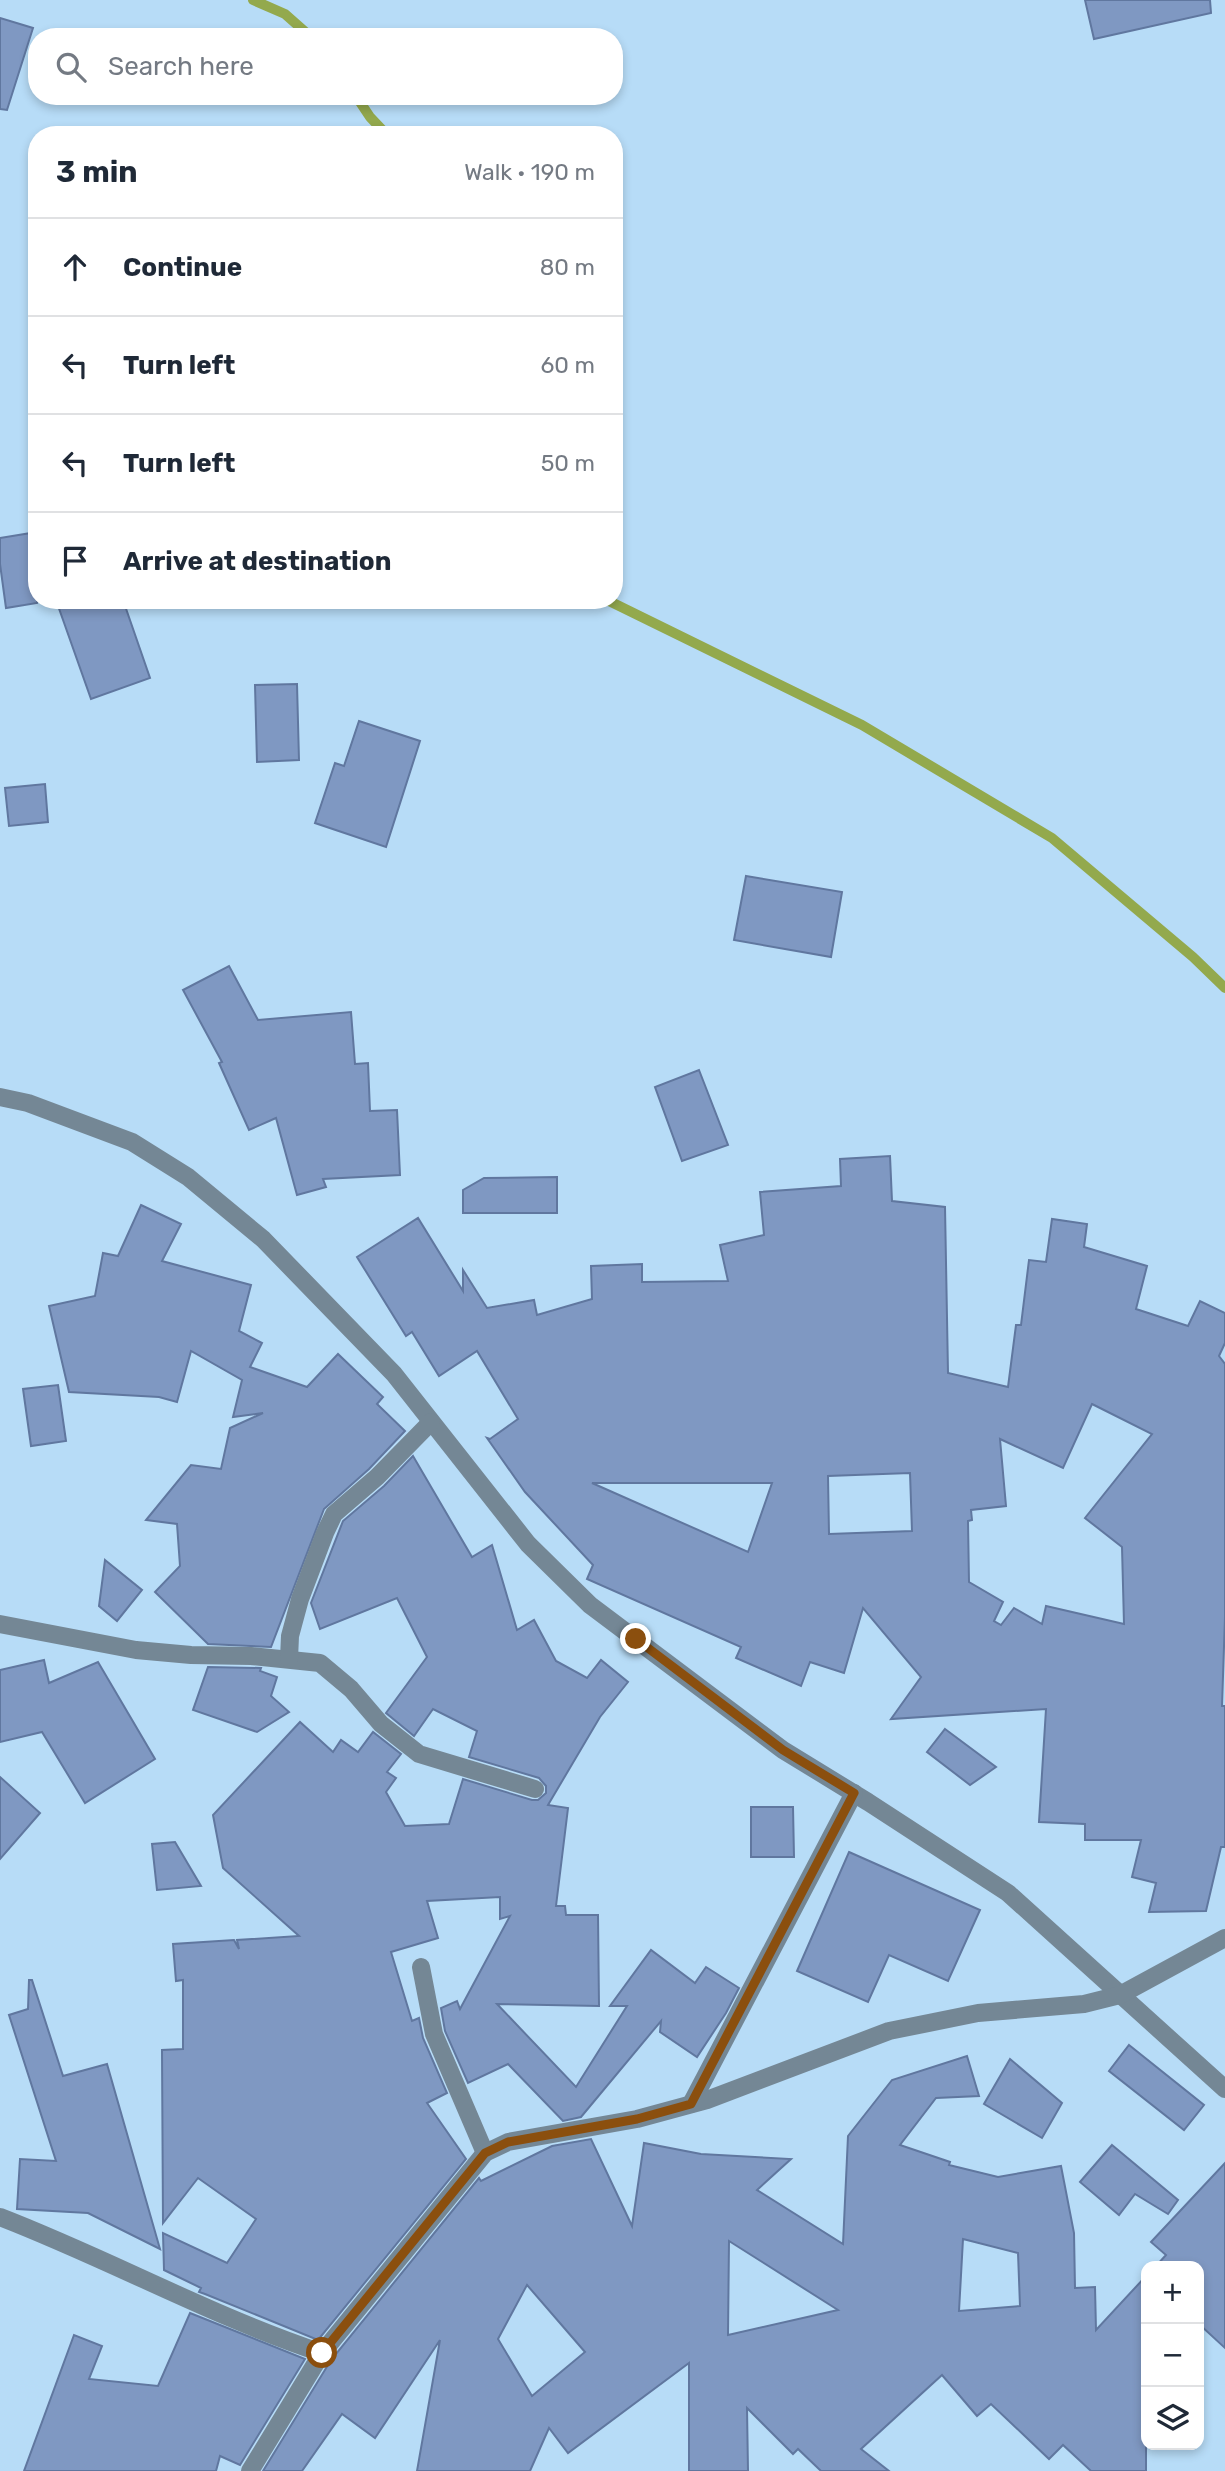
<!DOCTYPE html>
<html lang="en">
<head>
<meta charset="utf-8">
<style>
  body { margin:0; font-family:Rubik,sans-serif; background:#f2f2f3; color:#1f2937 }
  .controls { position:absolute; right:21px; bottom:21px; display:grid; overflow:hidden; border-radius:14px; box-shadow:0 4px 10px #0003 }
  .controls button { width:63px; height:63px; display:grid; place-items:center; padding:0; border:0; border-bottom:2px solid #e0e1e3; background:#fff; color:#1f2937; font:35px sans-serif }
  .stop { position:absolute; width:21px; height:21px; margin:-16px; border:5px solid #8b4f0e; border-radius:50%; background:#fff }
  .stop.end { background:#8b4f0e; border-color:#fff; box-shadow:0 2px 7px #0008 }
  .list { margin:0; padding:0; list-style:none }
  h2 { display:flex; justify-content:space-between; align-items:center; height:91px; margin:0; padding:0 28px; font-size:30px }
  h2 small { font-size:23px; font-weight:400; color:#747a83 }
  .list li { display:grid; grid-template-columns:46px 1fr auto; gap:21px; align-items:center; box-sizing:border-box; height:98px; padding:0 28px; border-top:2px solid #e0e1e3 }
  .list b { display:block; font-size:26px; white-space:nowrap }
  .list em { font-size:23px; font-style:normal; color:#747a83 }
  .icon { flex:none; width:38px; height:38px; fill:none; stroke:currentColor; stroke-width:2; stroke-linecap:round; stroke-linejoin:round }
  .map { position:relative; flex:none; width:1225px; height:2471px; overflow:hidden }
  .search { position:absolute; background:#fff; box-shadow:0 4px 10px #0003; left:28px; top:28px; width:595px; height:77px; display:flex; align-items:center; gap:18px; box-sizing:border-box; padding:0 24px; border-radius:28px; color:#747a83; font-size:26px }
  .panel { position:absolute; background:#fff; box-shadow:0 4px 10px #0003; left:28px; top:126px; width:595px; height:483px; border-radius:28px }
  .map>svg:first-child { display:block }
</style>
</head>
<body>
<div class="map">
<svg width="1225" height="2471" viewBox="0 0 1225 2471">
  <rect width="100%" height="100%" fill="#b7dcf7"/>
  <g fill="none" stroke-linecap="round" stroke-linejoin="round">
    <g stroke="#93a94d" stroke-width="10">
      <path d="M253 0 285 14 311 37"/>
      <path d="M356 96 370 117 387 135"/>
      <path d="M607 600 862 725 1052 838 1193 957 1225 988"/>
    </g>
  </g>
  <g fill="#7f98c2" stroke="#60779f" stroke-width="2" fill-rule="evenodd">
    <path d="M1085 0H1210L1211 13 1094 39Z"/>
    <path d="M0 18 33 28 7 110 0 109Z"/>
    <path d="M37 532V603L6 608 0 564V538Z"/>
    <path d="M56 600H123L150 678 91 699Z"/>
    <path d="M297 684 299 760 257 762 255 685Z"/>
    <path d="M359 721 420 741 386 847 315 823 335 763 344 766Z"/>
    <path d="M45 784 48 822 9 826 5 788Z"/>
    <path d="M746 876 842 892 831 957 734 940Z"/>
    <path d="M229 966 258 1020 351 1012 355 1064 368 1063 370 1111 397 1110 400 1175 323 1179 326 1187 297 1195 276 1118 249 1130 219 1063 222 1062 183 990Z"/>
    <path d="M699 1070 728 1145 682 1161 655 1087Z"/>
    <path d="M890 1156 892 1201 945 1207 948 1373 1008 1387 1016 1325H1021L1029 1260 1046 1262 1052 1219 1087 1224 1084 1247 1147 1266 1136 1309 1188 1326 1200 1301 1225 1313V1343L1219 1356 1225 1364V1617L1222 1706H1225V1847H1221L1206 1911 1149 1912 1156 1883 1132 1877 1141 1840H1085V1824L1039 1822 1046 1709 891 1719 921 1677 863 1608 844 1673 810 1662 801 1686 736 1658 741 1647 587 1579 593 1565 525 1492 487 1438 490 1439 518 1419 477 1351 439 1376 412 1332 406 1336 357 1257 418 1218 463 1291V1270L487 1308 534 1300 537 1315 592 1299 591 1266 642 1264V1282L728 1281 720 1245 764 1235 760 1192 841 1186 840 1159ZM1092 1404 1152 1434 1085 1518 1122 1547 1124 1624 1046 1606 1042 1624 1014 1608 1001 1625 994 1621 1003 1602 969 1582 968 1521 972 1520 971 1510 1006 1506 1000 1439 1063 1468ZM910 1473 912 1531 829 1534 828 1476ZM592 1483H772L748 1552Z"/>
    <path d="M557 1177V1213H463V1190L484 1178Z"/>
    <path d="M141 1205 181 1224 162 1261 251 1285 239 1331 262 1343 250 1367 307 1387 338 1354 383 1397 377 1404 405 1431 369 1469 324 1509 271 1647 208 1644 155 1592 180 1566 177 1524 146 1520 191 1465 221 1469 230 1428 263 1413 233 1417 242 1380 191 1351 177 1402 159 1397 69 1392 49 1306 95 1296 103 1253 118 1256Z"/>
    <path d="M58 1385 66 1441 31 1446 23 1389Z"/>
    <path d="M413 1456 472 1557 492 1545 517 1630 534 1620 556 1661 587 1678 601 1660 628 1682 600 1717 548 1805 568 1808 556 1906H565L566 1915H598L599 2006 497 2004 576 2087 627 2006H610L651 1950 695 1983 706 1967 739 1988 726 2013 697 2057 660 2032 661 2021 581 2117 563 2121 508 2064 468 2083 445 2031 441 2008 457 2001 460 2009 510 1916 500 1919V1897L427 1901 438 1938 391 1952 412 2021 419 2018 423 2038 447 2093 427 2103 466 2159 318 2340 205 2294 199 2292 201 2288 164 2270 163 2233 227 2263 256 2219 198 2178 163 2223 162 2050 183 2049V1980L176 1981 173 1944 234 1940 239 1949 237 1940 299 1936 223 1868 213 1815 300 1722 333 1752 341 1740 358 1752 373 1732 401 1754 387 1772 396 1778 386 1792 405 1826 449 1824 463 1779 532 1800H538L546 1793V1786L539 1778 469 1757 477 1731 433 1709 414 1736 386 1713 427 1657 397 1598 320 1629 311 1603 343 1521 384 1486Z"/>
    <path d="M105 1560 142 1590 117 1621 99 1606Z"/>
    <path d="M44 1660 49 1683 98 1662 155 1759 85 1803 42 1732 0 1742V1670Z"/>
    <path d="M208 1667 261 1668 260 1671 277 1677 271 1696 289 1712 257 1732 193 1710Z"/>
    <path d="M945 1729 996 1767 970 1785 927 1752Z"/>
    <path d="M0 1777 40 1813 0 1859Z"/>
    <path d="M751 1807H793L794 1857H751Z"/>
    <path d="M175 1842 201 1886 157 1890 152 1844Z"/>
    <path d="M849 1852 980 1910 948 1981 889 1955 868 2002 797 1971Z"/>
    <path d="M29 1980H32L63 2076 107 2064 160 2249 88 2213 17 2209 20 2159 56 2161 9 2015 28 2009Z"/>
    <path d="M1129 2045 1204 2105 1184 2130 1109 2071Z"/>
    <path d="M967 2056 979 2096 936 2098 900 2145 950 2162 949 2165 998 2177 1061 2166 1074 2233 1075 2288 1095 2287 1096 2330 1146 2276V2471H1091L1063 2445 1049 2459 991 2404 977 2416 942 2375 861 2449 889 2471H821L798 2449 793 2454 747 2408 748 2471H689V2363L568 2453 549 2428 530 2471H417L440 2340 375 2438 342 2414 302 2471H263L331 2360 479 2178 481 2181 552 2146 591 2139 632 2226 644 2143 701 2154 791 2159 757 2190 843 2244 848 2136 892 2080ZM963 2239 1018 2253 1020 2306 959 2311ZM729 2241 838 2310 728 2335ZM527 2285 585 2352 532 2396 498 2339Z"/>
    <path d="M1010 2059 1062 2103 1042 2138 984 2104Z"/>
    <path d="M1112 2145 1178 2200 1168 2214 1135 2194 1119 2215 1080 2182Z"/>
    <path d="M1225 2163V2348L1199 2324V2266H1156L1166 2255 1151 2242Z"/>
    <path d="M190 2313 305 2359 240 2465 220 2456 216 2471H24L74 2335 102 2346 89 2379 158 2386Z"/>
  </g>
  <g fill="none" stroke-linecap="round" stroke-linejoin="round">
    <g stroke="#748795" stroke-width="18">
      <path d="M0 1097 28 1103 132 1142 188 1177 263 1239 394 1374 528 1544 590 1605 783 1750 868 1802 1008 1893 1225 2089"/>
      <path d="M0 1624 136 1650 191 1655 251 1656 320 1663 351 1689 381 1724 419 1754 535 1789"/>
      <path d="M289 1659 290 1636 300 1599 325 1533 334 1514 377 1477 431 1422"/>
      <path d="M421 1967 434 2034 485 2153"/>
      <path d="M691 2104 854 1793"/>
      <path d="M0 2217C109 2259 211 2316 322 2353"/>
      <path d="M250 2471 322 2353 485 2153 508 2142 637 2119 707 2100 889 2031 978 2013 1084 2004 1120 1995 1225 1938"/>
    </g>
  </g>
  <g fill="none" stroke-linecap="round" stroke-linejoin="round">
    <path stroke="#8b4f0e" stroke-width="9" d="M322 2353 485 2153 508 2142 637 2119 691 2104 854 1793 783 1750 636 1639"/>
  </g>
</svg>
<div class="controls">
<button>+</button>
<button>−</button>
<button><svg class="icon" aria-label="layers" viewBox="0 0 24 24"><path d="M12 4l9 5-9 5-9-5zM3 14l9 5 9-5"/></svg></button>
</div>
<div class="stop" style="left:322px;top:2353px"></div>
<div class="stop end" style="left:636px;top:1639px"></div>
<div class="search"><svg class="icon" aria-label="search" viewBox="0 0 24 24"><circle cx="10" cy="10" r="6"/><path d="M15 15l6 6"/></svg>Search here</div>
<section class="panel">
<h2>3 min<small>Walk · 190 m</small></h2>
<ul class="list">
<li><svg class="icon" aria-label="ahead" viewBox="0 0 24 24"><path d="M12 20V5M6 11l6-6 6 6"/></svg><div><b>Continue</b></div><em>80 m</em></li>
<li><svg class="icon" aria-label="left" viewBox="0 0 24 24"><path d="M17 20v-9H6M10 6l-5 5 5 5"/></svg><div><b>Turn left</b></div><em>60 m</em></li>
<li><svg class="icon" aria-label="left" viewBox="0 0 24 24"><path d="M17 20v-9H6M10 6l-5 5 5 5"/></svg><div><b>Turn left</b></div><em>50 m</em></li>
<li><svg class="icon" aria-label="arrive" viewBox="0 0 24 24"><path d="M6 21V4h12l-3 4 3 4H6"/></svg><div><b>Arrive at destination</b></div></li>
</ul>
</section>
</div>
</body>
</html>
